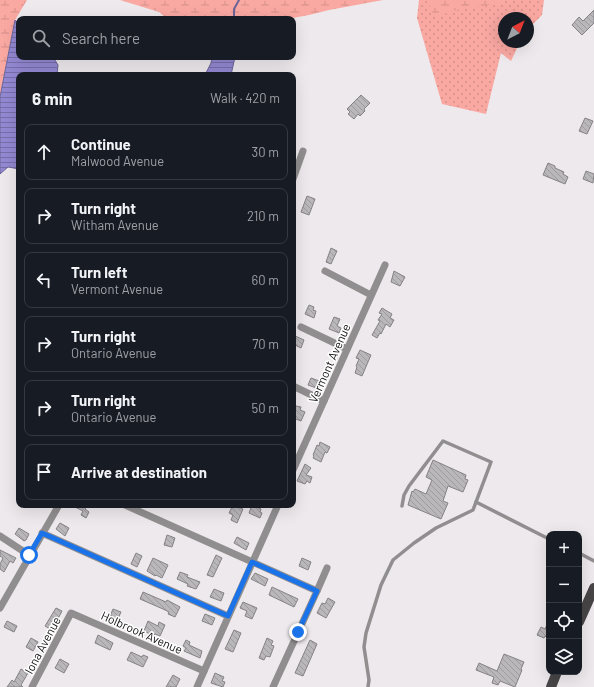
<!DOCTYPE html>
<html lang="en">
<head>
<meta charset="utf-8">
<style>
  body { margin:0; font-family:Barlow,sans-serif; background:#242831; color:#f1f3f6 }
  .controls { position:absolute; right:12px; bottom:12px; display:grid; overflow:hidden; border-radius:8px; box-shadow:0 4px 16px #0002 }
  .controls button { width:36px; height:36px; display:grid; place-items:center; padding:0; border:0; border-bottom:1px solid #363941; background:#171b24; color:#f1f3f6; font:20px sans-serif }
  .compass { position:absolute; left:498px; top:12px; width:36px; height:36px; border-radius:50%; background:#171b24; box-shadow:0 4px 16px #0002; rotate:42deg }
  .stop { position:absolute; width:12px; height:12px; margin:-9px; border:3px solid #1a73e8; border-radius:50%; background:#fff }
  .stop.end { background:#1a73e8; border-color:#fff; box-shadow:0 1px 4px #0008 }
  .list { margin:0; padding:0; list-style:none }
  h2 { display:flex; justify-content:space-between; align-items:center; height:52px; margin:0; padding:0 16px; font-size:17px }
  h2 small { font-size:13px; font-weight:400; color:#9ea1a6 }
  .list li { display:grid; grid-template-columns:26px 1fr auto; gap:12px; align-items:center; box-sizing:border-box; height:56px; margin:0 8px 8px; padding:0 8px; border:1px solid #363941; border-radius:8px }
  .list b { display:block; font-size:15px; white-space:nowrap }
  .list p { margin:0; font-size:13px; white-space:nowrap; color:#9ea1a6 }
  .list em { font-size:13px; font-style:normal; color:#9ea1a6 }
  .icon { flex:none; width:22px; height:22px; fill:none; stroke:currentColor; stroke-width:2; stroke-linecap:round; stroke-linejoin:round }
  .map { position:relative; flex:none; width:594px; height:687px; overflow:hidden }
  .search { position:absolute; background:#171b24; box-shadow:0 4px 16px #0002; left:16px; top:16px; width:280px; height:44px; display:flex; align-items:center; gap:10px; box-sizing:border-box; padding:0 14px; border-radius:8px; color:#9ea1a6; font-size:15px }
  .panel { position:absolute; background:#171b24; box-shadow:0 4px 16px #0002; left:16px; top:72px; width:280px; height:436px; border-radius:8px }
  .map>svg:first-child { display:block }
</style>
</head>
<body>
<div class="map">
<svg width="594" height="687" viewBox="0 0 594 687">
  <defs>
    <pattern id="grass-dots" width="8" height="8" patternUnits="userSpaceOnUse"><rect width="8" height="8" fill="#faa8a2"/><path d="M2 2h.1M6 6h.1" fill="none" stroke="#d5908a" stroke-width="1.8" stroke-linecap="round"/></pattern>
    <pattern id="wetland-marsh" width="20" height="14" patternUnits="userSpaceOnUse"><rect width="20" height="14" fill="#faa8a2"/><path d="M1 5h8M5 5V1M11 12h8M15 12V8" fill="none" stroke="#d5908a"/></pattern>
    <pattern id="water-rules" width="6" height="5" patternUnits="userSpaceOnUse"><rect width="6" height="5" fill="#9388d2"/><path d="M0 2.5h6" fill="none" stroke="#776ea9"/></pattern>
    <pattern id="building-back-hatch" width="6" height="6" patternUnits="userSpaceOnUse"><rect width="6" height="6" fill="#bab7bb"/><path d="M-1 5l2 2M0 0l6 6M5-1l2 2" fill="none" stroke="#9f9ca0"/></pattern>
  </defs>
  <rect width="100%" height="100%" fill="#eee9ec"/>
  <path fill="url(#grass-dots)" d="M419 0H544L542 15 528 29V18H504V42H520L511 61 501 53 486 114 442 104 417 18Z"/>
  <g fill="url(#wetland-marsh)">
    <path d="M0 0H27L15 20 0 97Z"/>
    <path d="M120 0H383L329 10 309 15 287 19H167L159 12Z"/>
    <path d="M425 0H503L501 3 456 10 434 17 428 1Z"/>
  </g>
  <g fill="url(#water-rules)" stroke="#6c6498">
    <path d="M15 20 19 24V57H53L58 65 57 75H19V169L8 167 0 174V97Z"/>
    <path d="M212 57H235L231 75H205L211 63Z"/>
  </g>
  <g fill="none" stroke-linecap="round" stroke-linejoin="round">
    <path stroke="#6c6498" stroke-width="2" d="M234 19V9L239 0"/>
  </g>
  <g fill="url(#building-back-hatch)" stroke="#858286">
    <path d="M594 10V23L582 35 572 25 579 17 583 21Z"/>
    <path d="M361 95 370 103 364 109 365 111 360 116 358 114 354 119 348 114 350 112 347 109Z"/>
    <path d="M585 118 593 121 587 134 579 131Z"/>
    <path d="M548 163 555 166V168L564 172 563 174 568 177 565 184 543 175Z"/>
    <path d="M586 171 594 174 593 183 583 179Z"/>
    <path d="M307 196 315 199 309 215 301 212Z"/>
    <path d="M331 248 337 251 331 264 326 262Z"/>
    <path d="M394 271 405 277 400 286 391 282Z"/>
    <path d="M309 305 314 307 313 310 316 311 314 318 305 314Z"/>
    <path d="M382 308 392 314 390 318 394 320 390 327 386 324 381 334 380 333 377 338 372 335 380 321 378 320 382 314 379 313Z"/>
    <path d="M334 317 340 319 337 326 341 328 339 333 329 329Z"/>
    <path d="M293 335 304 340 301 348 293 344Z"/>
    <path d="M360 350 371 355 362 376 355 373 357 367 356 366 359 359 356 358Z"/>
    <path d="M311 378 322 382 319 389 308 385Z"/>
    <path d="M296 406 301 407 300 410 305 412 301 421 293 418V414Z"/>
    <path d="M320 442 330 447 327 453 325 452 321 462 313 458 314 456 313 455 317 445 319 446Z"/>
    <path d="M433 460 466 475 465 479 468 480 463 492 448 486 443 501 448 503 441 519 408 505 412 491 413 492 415 489 426 494 432 480 426 477Z"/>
    <path d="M305 464 311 468 306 475 312 477 310 483 307 481 305 484 297 481Z"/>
    <path d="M71 505H87L85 509 89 512 86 518 81 515 83 511Z"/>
    <path d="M233 505 243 509 237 523 231 520 233 515 229 513Z"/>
    <path d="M252 505 261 509 260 512 262 513 260 518 249 513Z"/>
    <path d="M60 523 69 528 65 536 56 529Z"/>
    <path d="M19 528 29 534 26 540 24 541 15 534Z"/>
    <path d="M167 535 175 538 172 547 164 545Z"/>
    <path d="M237 537 249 543 246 550 234 543Z"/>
    <path d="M0 550 16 558 13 563 10 561 4 572 0 569V564L3 558 0 556Z"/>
    <path d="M136 553 142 556 137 567 131 564Z"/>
    <path d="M216 555 222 558 213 577 207 575Z"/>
    <path d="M153 558 168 565 162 578 156 575 155 576 147 571Z"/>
    <path d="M302 558 311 562 308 570 299 566Z"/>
    <path d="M180 572 188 575 187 577 200 582 196 589 187 586 188 584 177 579Z"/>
    <path d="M255 573 268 579 265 586 251 579Z"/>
    <path d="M272 587 298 599 294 607 269 595Z"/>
    <path d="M214 589 224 593 221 601 210 597Z"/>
    <path d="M143 592 166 602 167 600 180 607 175 617 168 614 169 612 163 609 140 599Z"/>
    <path d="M328 598 335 602 326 618 317 613 322 603 325 604Z"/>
    <path d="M243 602 257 608 252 619 245 616 247 611 240 608Z"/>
    <path d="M56 608 62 611 52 630 45 626Z"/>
    <path d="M113 609 121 612 116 623 109 619Z"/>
    <path d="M205 614 215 618 212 625 202 621Z"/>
    <path d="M549 620V638L545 636 544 638 537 635 541 627 545 629Z"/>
    <path d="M7 621 17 626 14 632 4 627Z"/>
    <path d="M148 621 158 626 159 622 165 625 160 636 155 634 154 636 144 631Z"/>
    <path d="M234 630 241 633 233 652 225 649Z"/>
    <path d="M98 635 113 643 110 650 95 643Z"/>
    <path d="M31 638 38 642 33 651 26 647Z"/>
    <path d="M267 638 273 641 271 645 274 646 270 657 266 656 264 660 259 658Z"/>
    <path d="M186 640 190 642 189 645 202 651 200 658 184 651 186 648 183 646Z"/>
    <path d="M310 640 317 644 303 676 295 673Z"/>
    <path d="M131 652 142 657 143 655 148 657 143 667 127 660Z"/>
    <path d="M504 654 524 662 521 669 522 670 515 687 500 681 498 685 492 683 494 677 476 670 479 663 497 671Z"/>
    <path d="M60 659 69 664 64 673 55 668Z"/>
    <path d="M21 669 28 673 21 685 23 687H7L12 680 14 682Z"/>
    <path d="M215 673 224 677 222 681 225 682 223 687 211 683Z"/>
    <path d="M173 675 180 679 176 687H166Z"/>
  </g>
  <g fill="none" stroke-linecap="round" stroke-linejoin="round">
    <g stroke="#918e8f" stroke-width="3.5">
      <path d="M476 502 549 539"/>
      <path d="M579 553 594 561"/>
      <path d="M368 687 369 680 364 647 366 633 381 585 393 560 414 543 436 528 473 510 491 462 443 441 409 486 404 495 402 506"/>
    </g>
    <g stroke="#918e8f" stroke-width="7">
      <path d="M293 179 303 151"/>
      <path d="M325 271 371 295"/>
      <path d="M301 327 347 349"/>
      <path d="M293 386 324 401"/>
      <path d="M293 470 385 265"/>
      <path d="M125 505 317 591 273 687"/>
      <path d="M42 533 228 616"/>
      <path d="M0 536 29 555"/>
      <path d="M317 591 327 568"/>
      <path d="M0 608 59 505"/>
      <path d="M32 687 71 613 204 671"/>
      <path d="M197 687 278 505"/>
    </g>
    <g stroke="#484546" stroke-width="10">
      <path d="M579 622 594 588"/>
      <path d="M551 687 557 672"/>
    </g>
  </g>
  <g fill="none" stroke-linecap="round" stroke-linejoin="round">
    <path stroke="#1a73e8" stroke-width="5" d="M29 555 42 533 228 616 252 562 317 591 298 632"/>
  </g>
  <g text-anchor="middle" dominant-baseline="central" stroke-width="3" stroke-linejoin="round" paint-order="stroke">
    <g font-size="12" fill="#121112" stroke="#fff">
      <text transform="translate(329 363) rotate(-66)">Vermont Avenue</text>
      <text transform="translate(142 632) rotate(24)">Holbrook Avenue</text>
      <text transform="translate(42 645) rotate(-62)">Iona Avenue</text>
    </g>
  </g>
</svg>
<div class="controls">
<button>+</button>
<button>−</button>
<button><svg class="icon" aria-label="locate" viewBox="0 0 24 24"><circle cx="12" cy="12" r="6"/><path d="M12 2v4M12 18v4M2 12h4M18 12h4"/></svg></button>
<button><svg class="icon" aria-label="layers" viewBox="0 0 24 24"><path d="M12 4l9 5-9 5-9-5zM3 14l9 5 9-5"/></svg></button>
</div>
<svg class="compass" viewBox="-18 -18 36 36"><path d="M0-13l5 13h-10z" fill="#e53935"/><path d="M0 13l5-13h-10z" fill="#9ea1a6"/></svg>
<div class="stop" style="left:29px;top:555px"></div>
<div class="stop end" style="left:298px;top:632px"></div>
<div class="search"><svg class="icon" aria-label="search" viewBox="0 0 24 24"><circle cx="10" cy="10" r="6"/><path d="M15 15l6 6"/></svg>Search here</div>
<section class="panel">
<h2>6 min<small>Walk · 420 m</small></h2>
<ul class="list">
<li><svg class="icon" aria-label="ahead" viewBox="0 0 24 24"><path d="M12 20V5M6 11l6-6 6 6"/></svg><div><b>Continue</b><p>Malwood Avenue</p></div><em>30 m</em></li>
<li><svg class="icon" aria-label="right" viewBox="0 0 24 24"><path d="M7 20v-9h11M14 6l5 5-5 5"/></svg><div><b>Turn right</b><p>Witham Avenue</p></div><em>210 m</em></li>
<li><svg class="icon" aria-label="left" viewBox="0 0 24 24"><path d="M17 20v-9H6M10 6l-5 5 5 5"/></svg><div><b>Turn left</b><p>Vermont Avenue</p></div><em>60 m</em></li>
<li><svg class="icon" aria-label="right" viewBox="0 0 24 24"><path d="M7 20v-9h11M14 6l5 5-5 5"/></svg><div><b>Turn right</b><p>Ontario Avenue</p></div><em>70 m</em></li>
<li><svg class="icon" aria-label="right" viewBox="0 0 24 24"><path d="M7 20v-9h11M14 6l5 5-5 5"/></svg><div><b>Turn right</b><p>Ontario Avenue</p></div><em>50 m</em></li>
<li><svg class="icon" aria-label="arrive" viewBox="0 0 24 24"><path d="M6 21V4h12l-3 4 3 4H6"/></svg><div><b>Arrive at destination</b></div></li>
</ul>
</section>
</div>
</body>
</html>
